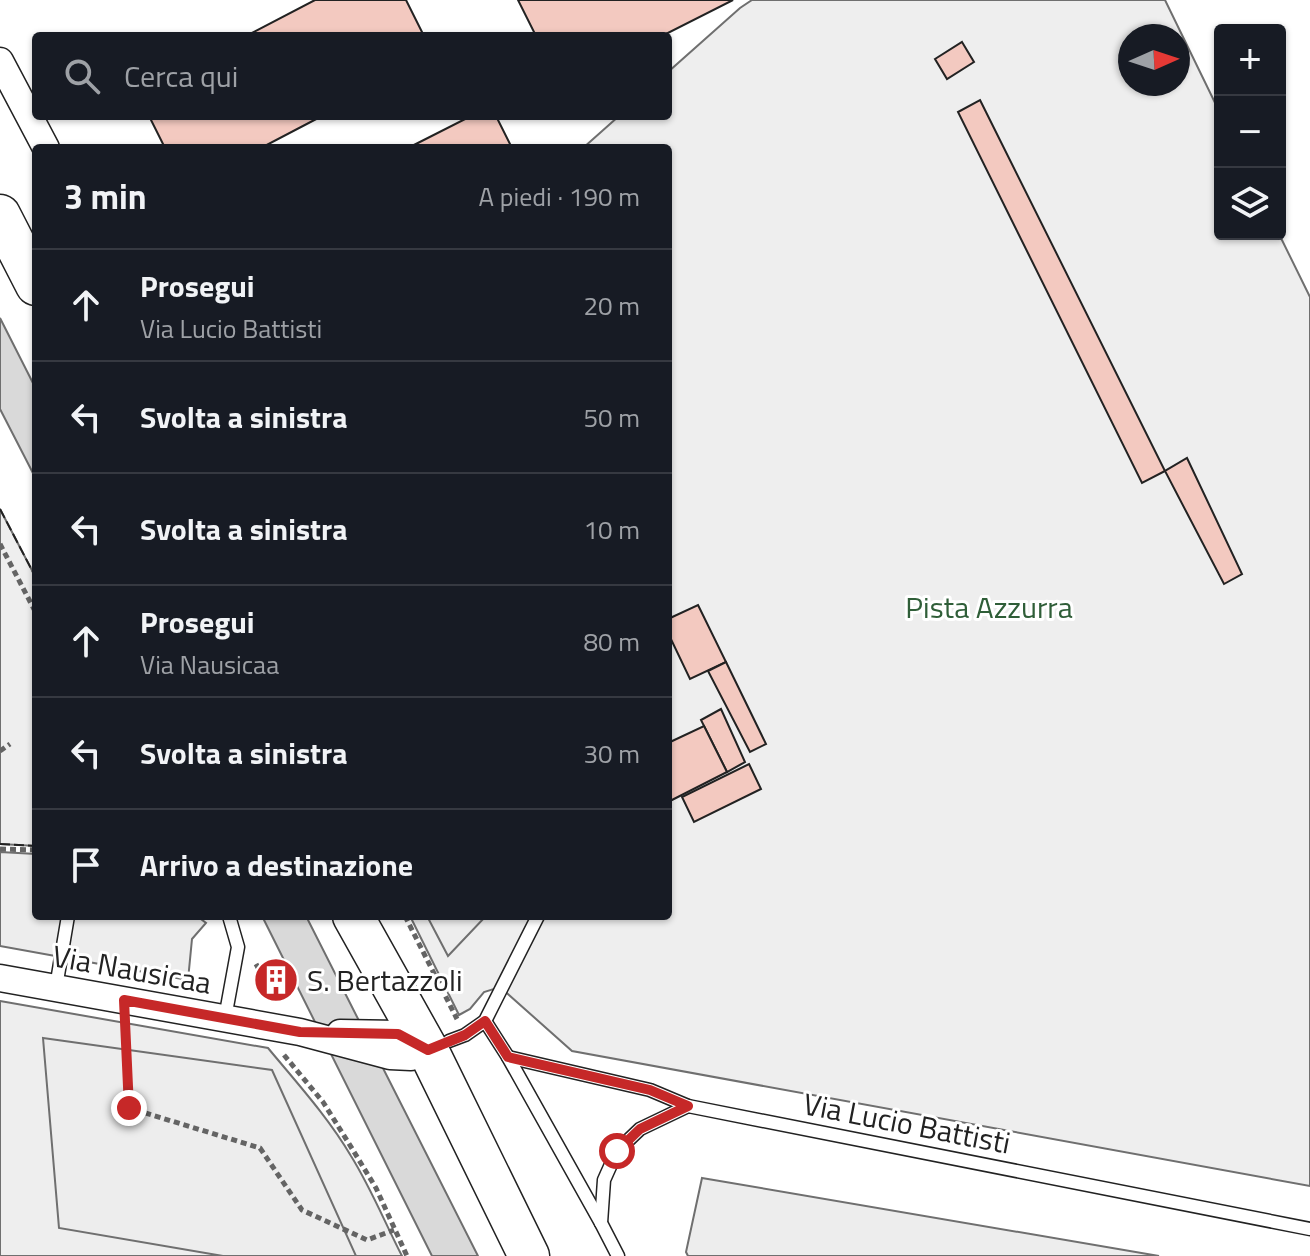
<!DOCTYPE html>
<html lang="it">
<head>
<meta charset="utf-8">
<style>
  body { margin:0; font-family:"Titillium Web",sans-serif; background:#242831; color:#f1f3f6 }
  .controls { position:absolute; right:24px; top:24px; display:grid; overflow:hidden; border-radius:8px; box-shadow:0 2px 6px #0004 }
  .controls button { width:72px; height:72px; display:grid; place-items:center; padding:0; border:0; border-bottom:2px solid #363941; background:#171b24; color:#f1f3f6; font:40px sans-serif }
  .compass { position:absolute; left:1118px; top:24px; width:72px; height:72px; border-radius:50%; background:#171b24; box-shadow:0 2px 6px #0004; rotate:87deg }
  .stop { position:absolute; width:24px; height:24px; margin:-18px; border:6px solid #c62828; border-radius:50%; background:#fff }
  .stop.end { background:#c62828; border-color:#fff; box-shadow:0 2px 8px #0008 }
  .list { margin:0; padding:0; list-style:none }
  h2 { display:flex; justify-content:space-between; align-items:center; height:104px; margin:0; padding:0 32px; font-size:34px }
  h2 small { font-size:26px; font-weight:400; color:#9ea1a6 }
  .list li { display:grid; grid-template-columns:52px 1fr auto; gap:24px; align-items:center; box-sizing:border-box; height:112px; padding:0 32px; border-top:2px solid #363941 }
  .list b { display:block; font-size:30px; white-space:nowrap }
  .list p { margin:0; font-size:26px; white-space:nowrap; color:#9ea1a6 }
  .list em { font-size:26px; font-style:normal; color:#9ea1a6 }
  .icon { flex:none; width:44px; height:44px; fill:none; stroke:currentColor; stroke-width:2; stroke-linecap:round; stroke-linejoin:round }
  .map { position:relative; flex:none; width:1310px; height:1256px; overflow:hidden }
  .search { position:absolute; background:#171b24; box-shadow:0 2px 6px #0004; left:32px; top:32px; width:640px; height:88px; display:flex; align-items:center; gap:20px; box-sizing:border-box; padding:0 28px; border-radius:8px; color:#9ea1a6; font-size:30px }
  .panel { position:absolute; background:#171b24; box-shadow:0 2px 6px #0004; left:32px; top:144px; width:640px; height:776px; border-radius:8px }
  .map>svg:first-child { display:block }
</style>
</head>
<body>
<div class="map">
<svg width="1310" height="1256" viewBox="0 0 1310 1256">
  <rect width="100%" height="100%" fill="#fff"/>
  <g fill="#eee" stroke="#6f6f6f" stroke-width="2" fill-rule="evenodd">
    <path d="M752 0H1165L1220 113V234H1279L1310 297V1186L572 1051 500 987 484 992 470 1009 459 1015 410 916H668V148H583L619 116H668V72L740 8ZM1130 36H1178V84H1130Z"/>
    <path d="M0 509 36 578V846L0 844Z"/>
    <path d="M0 1001 268 1048C297 1083 328 1117 351 1156 371 1188 385 1223 402 1256H0Z"/>
  </g>
  <g fill="#ededed" stroke="#6f6f6f" stroke-width="2">
    <path d="M0 852 36 854V916H197L206 923 192 939 188 980 0 946Z"/>
    <path d="M427 916H486L448 956Z"/>
    <path d="M43 1038 272 1070 356 1256H223L59 1228Z"/>
    <path d="M702 1178 1159 1256H688L686 1252Z"/>
  </g>
  <g fill="#d9d9d9" stroke="#6f6f6f" stroke-width="2">
    <path d="M0 318 36 389V479L0 409Z"/>
    <path d="M262 916H306L478 1256H432Z"/>
  </g>
  <g fill="#f3c9c0" stroke="#222" stroke-width="2">
    <path d="M315 0H406L424 36H246Z"/>
    <path d="M518 0H733L662 36H536Z"/>
    <path d="M962 42 974 62 947 79 935 59Z"/>
    <path d="M980 100 1165 471 1142 483 958 112Z"/>
    <path d="M149 116H322L261 148H165Z"/>
    <path d="M471 116H496L512 148H408Z"/>
    <path d="M1187 458 1242 574 1224 584 1165 471Z"/>
    <path d="M698 605 726 662 690 679 668 633V619Z"/>
    <path d="M726 662 766 744 750 752 708 671Z"/>
    <path d="M721 709 745 762 727 772 701 720Z"/>
    <path d="M704 726 727 772 668 802V743Z"/>
    <path d="M749 764 761 789 694 822 682 797Z"/>
  </g>
  <g fill="none" stroke-linecap="round" stroke-linejoin="round">
    <g stroke="#222" stroke-width="15">
      <g id="lane">
        <path d="M56 987 68 916"/>
        <path d="M225 1018 238 947 229 916"/>
        <path d="M485 1021 508 1057 601 1223"/>
        <path d="M449 1041 465 1035 485 1021 538 916"/>
        <path d="M508 1057 650 1090 688 1106"/>
        <path d="M618 1256 601 1223 604 1180 617 1151 640 1129 688 1106 1310 1229"/>
      </g>
    </g>
    <g stroke="#222" stroke-width="29">
      <g id="street">
        <path d="M0 61 46 148"/>
        <path d="M0 978 300 1032 390 1056 411 1057 428 1050"/>
        <path d="M340 1033 398 1034 428 1050"/>
      </g>
    </g>
    <g stroke="#222" stroke-width="43">
      <g id="primary">
        <path d="M0 215 36 285"/>
        <path d="M353 916 428 1050 529 1256"/>
      </g>
    </g>
    <g stroke="#646464" stroke-width="5" stroke-dasharray="6 4" stroke-linecap="butt">
      <path d="M0 544 36 613"/>
      <path d="M0 751 10 744"/>
      <path d="M0 849 36 850"/>
      <path d="M405 916 457 1019"/>
      <path d="M256 964 276 1001"/>
      <path d="M125 1025 129 1108 260 1148 302 1210 367 1240 394 1230"/>
      <path d="M284 1055 323 1102 348 1142 376 1188 407 1256"/>
    </g>
    <use href="#lane" stroke="#fff" stroke-width="12"/>
    <use href="#street" stroke="#fff" stroke-width="26"/>
    <use href="#primary" stroke="#fff" stroke-width="40"/>
    <g stroke="#222" stroke-width="2" stroke-dasharray="10 4" stroke-linecap="butt">
      <path d="M0 509 36 578"/>
      <path d="M0 844 36 846"/>
    </g>
  </g>
  <g fill="none" stroke-linecap="round" stroke-linejoin="round">
    <path stroke="#c62828" stroke-width="10" d="M129 1108 124 1000 300 1032 398 1034 428 1050 465 1035 485 1021 508 1057 650 1090 688 1106 640 1129 617 1151"/>
  </g>
  <defs>
    <g id="building-disc" transform="scale(2.3)"><circle r="9.5" fill="#c62828" stroke="#fff"/><path d="M-4-6H4V6H1V3H-1V6H-4ZM-2.5-4.3h1.7v1.8h-1.7ZM.8-4.3h1.7v1.8H.8ZM-2.5-1h1.7V.8h-1.7ZM.8-1h1.7V.8H.8Z" fill="#fff"/></g>
  </defs>
  <g fill-rule="evenodd">
    <use href="#building-disc" x="276" y="980"/>
  </g>
  <g text-anchor="middle" dominant-baseline="central" stroke-width="6" stroke-linejoin="round" paint-order="stroke">
    <g font-size="30" fill="#2f5e38" stroke="#fff">
      <text x="989" y="607">Pista Azzurra</text>
    </g>
    <g font-size="30" fill="#222" stroke="#fff">
      <text transform="translate(132 969) rotate(10)">Via Nausicaa</text>
      <text transform="translate(907 1123) rotate(11)">Via Lucio Battisti</text>
    </g>
    <g font-size="30" fill="#222" stroke="#fff" text-anchor="start">
      <text x="307" y="980">S. Bertazzoli</text>
    </g>
  </g>
</svg>
<div class="controls">
<button>+</button>
<button>−</button>
<button><svg class="icon" aria-label="layers" viewBox="0 0 24 24"><path d="M12 4l9 5-9 5-9-5zM3 14l9 5 9-5"/></svg></button>
</div>
<svg class="compass" viewBox="-18 -18 36 36"><path d="M0-13l5 13h-10z" fill="#e53935"/><path d="M0 13l5-13h-10z" fill="#9ea1a6"/></svg>
<div class="stop" style="left:617px;top:1151px"></div>
<div class="stop end" style="left:129px;top:1108px"></div>
<div class="search"><svg class="icon" aria-label="search" viewBox="0 0 24 24"><circle cx="10" cy="10" r="6"/><path d="M15 15l6 6"/></svg>Cerca qui</div>
<section class="panel">
<h2>3 min<small>A piedi · 190 m</small></h2>
<ul class="list">
<li><svg class="icon" aria-label="ahead" viewBox="0 0 24 24"><path d="M12 20V5M6 11l6-6 6 6"/></svg><div><b>Prosegui</b><p>Via Lucio Battisti</p></div><em>20 m</em></li>
<li><svg class="icon" aria-label="left" viewBox="0 0 24 24"><path d="M17 20v-9H6M10 6l-5 5 5 5"/></svg><div><b>Svolta a sinistra</b></div><em>50 m</em></li>
<li><svg class="icon" aria-label="left" viewBox="0 0 24 24"><path d="M17 20v-9H6M10 6l-5 5 5 5"/></svg><div><b>Svolta a sinistra</b></div><em>10 m</em></li>
<li><svg class="icon" aria-label="ahead" viewBox="0 0 24 24"><path d="M12 20V5M6 11l6-6 6 6"/></svg><div><b>Prosegui</b><p>Via Nausicaa</p></div><em>80 m</em></li>
<li><svg class="icon" aria-label="left" viewBox="0 0 24 24"><path d="M17 20v-9H6M10 6l-5 5 5 5"/></svg><div><b>Svolta a sinistra</b></div><em>30 m</em></li>
<li><svg class="icon" aria-label="arrive" viewBox="0 0 24 24"><path d="M6 21V4h12l-3 4 3 4H6"/></svg><div><b>Arrivo a destinazione</b></div></li>
</ul>
</section>
</div>
</body>
</html>
